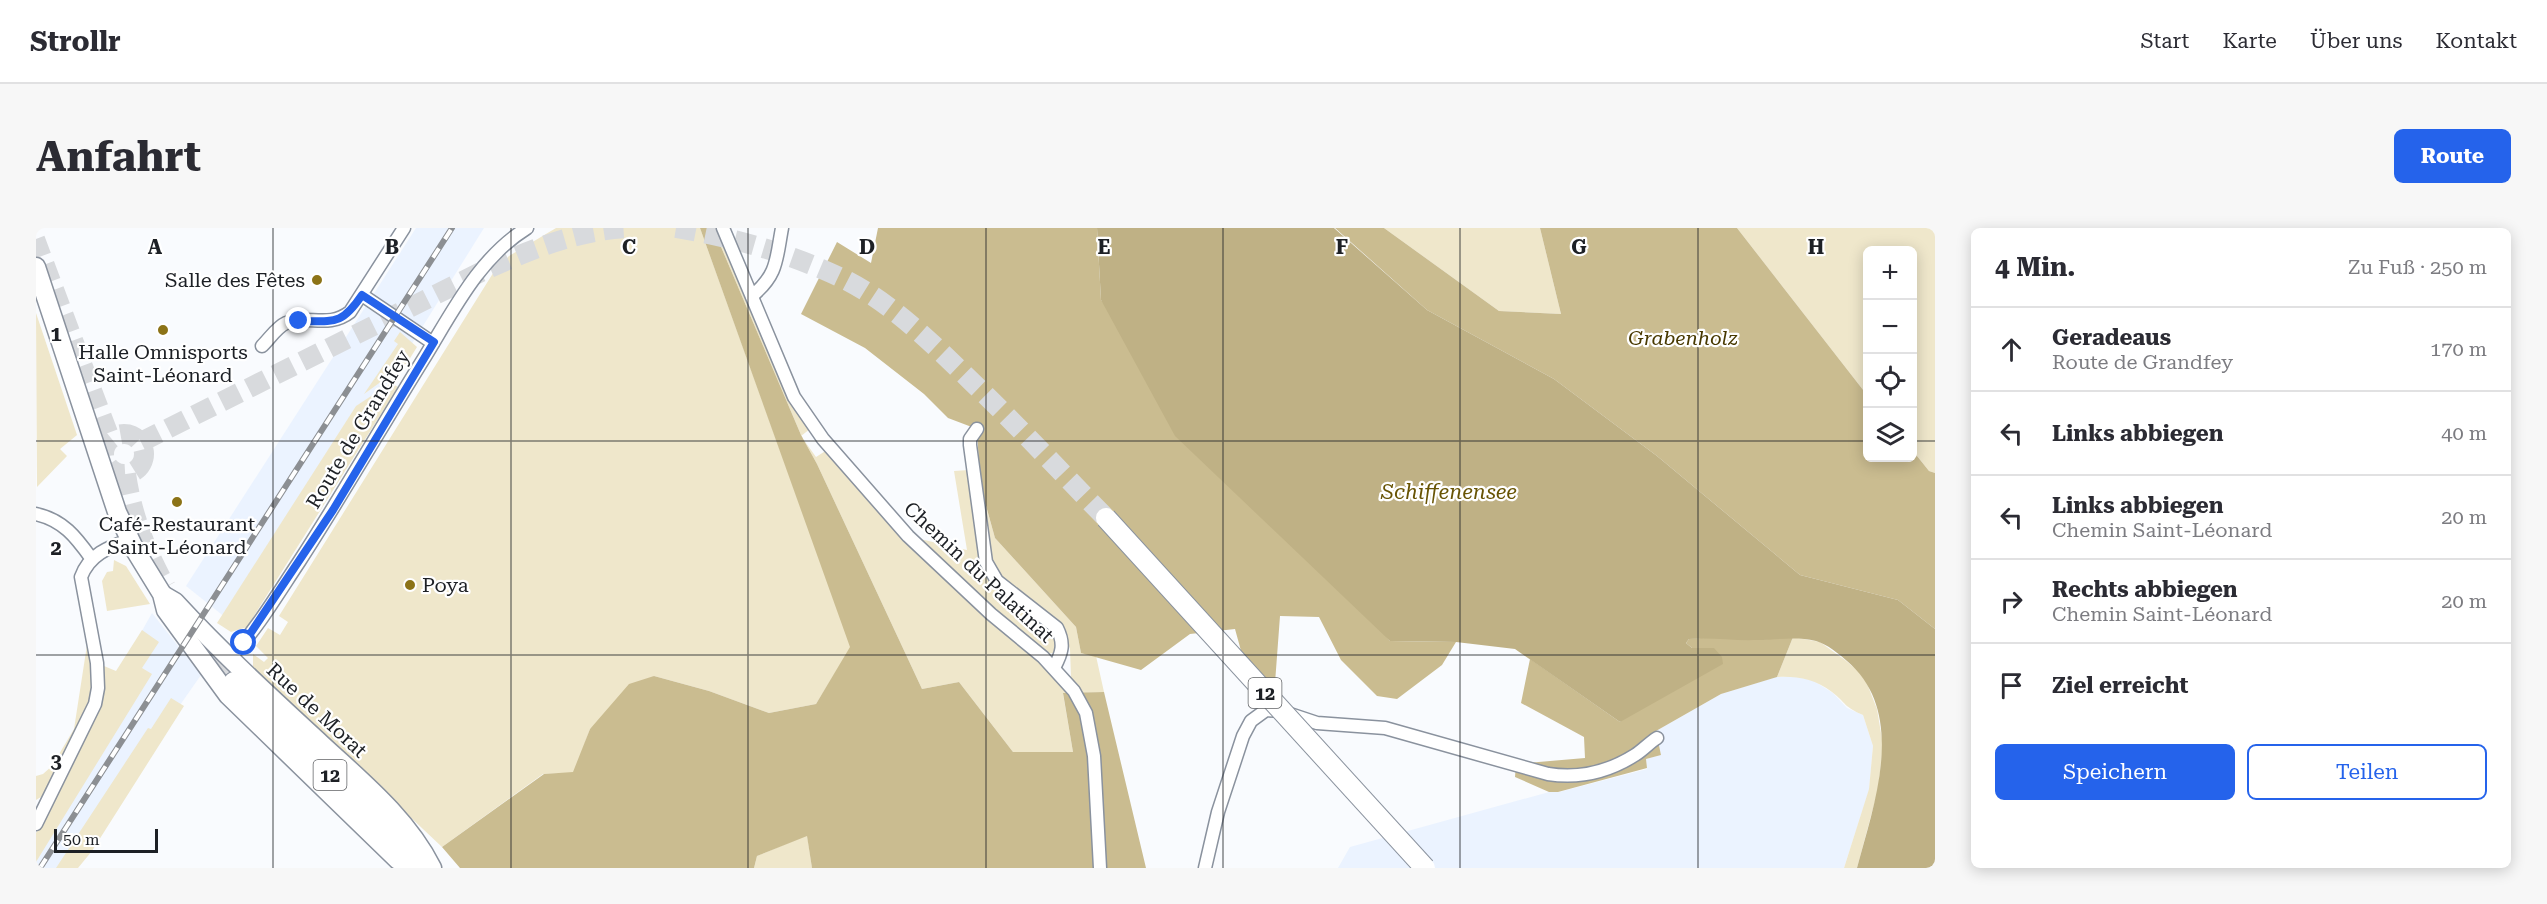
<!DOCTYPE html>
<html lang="de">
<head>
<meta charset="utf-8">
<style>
  body { margin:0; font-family:"Roboto Serif",serif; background:#f7f7f7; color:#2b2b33 }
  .controls { position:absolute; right:18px; top:18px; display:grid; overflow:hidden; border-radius:9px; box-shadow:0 3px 15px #0003 }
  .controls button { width:54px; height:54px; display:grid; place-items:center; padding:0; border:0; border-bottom:2px solid #e1e1e2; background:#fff; color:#2b2b33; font:30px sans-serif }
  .scale { position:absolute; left:18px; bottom:15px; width:104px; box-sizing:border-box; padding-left:6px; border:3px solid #1d2025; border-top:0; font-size:16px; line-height:21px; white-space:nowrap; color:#1d2025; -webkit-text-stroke:4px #fff; paint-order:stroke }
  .stop { position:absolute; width:18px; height:18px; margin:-14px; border:4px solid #2563eb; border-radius:50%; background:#fff }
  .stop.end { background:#2563eb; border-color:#fff; box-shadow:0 2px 6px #0008 }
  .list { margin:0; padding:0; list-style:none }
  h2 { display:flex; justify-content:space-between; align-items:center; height:78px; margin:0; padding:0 24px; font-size:26px }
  h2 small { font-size:20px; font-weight:400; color:#7c7c81 }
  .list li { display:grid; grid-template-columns:39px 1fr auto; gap:18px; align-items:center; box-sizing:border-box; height:84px; padding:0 24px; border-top:2px solid #e1e1e2 }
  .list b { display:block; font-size:22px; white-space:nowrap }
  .list p { margin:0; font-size:20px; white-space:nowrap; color:#7c7c81 }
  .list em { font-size:20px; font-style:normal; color:#7c7c81 }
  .actions { display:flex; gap:12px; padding:18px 24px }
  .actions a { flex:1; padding:14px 0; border:2px solid #2563eb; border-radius:9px; text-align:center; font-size:21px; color:#2563eb }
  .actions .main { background:#2563eb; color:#fff }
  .icon { flex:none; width:33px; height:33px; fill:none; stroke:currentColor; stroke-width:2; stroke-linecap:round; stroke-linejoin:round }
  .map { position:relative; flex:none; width:1899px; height:640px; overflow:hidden; border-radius:9px }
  header { display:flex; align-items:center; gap:36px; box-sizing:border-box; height:84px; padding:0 30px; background:#fff; border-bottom:2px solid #e1e1e2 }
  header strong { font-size:28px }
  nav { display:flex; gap:33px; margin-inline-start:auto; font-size:21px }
  .intro { display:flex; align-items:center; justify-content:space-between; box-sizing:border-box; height:144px; padding:0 36px }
  h1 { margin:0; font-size:42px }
  .button { padding:15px 27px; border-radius:9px; background:#2563eb; color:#fff; font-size:21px; font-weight:700 }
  main { display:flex; gap:36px; padding:0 36px }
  aside { flex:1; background:#fff; border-radius:9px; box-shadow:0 3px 15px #0003 }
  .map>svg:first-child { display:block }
</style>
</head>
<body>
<header>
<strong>Strollr</strong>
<nav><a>Start</a><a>Karte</a><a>Über uns</a><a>Kontakt</a></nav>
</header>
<div class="intro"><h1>Anfahrt</h1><a class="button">Route</a></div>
<main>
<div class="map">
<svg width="1899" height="640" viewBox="0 0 1899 640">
  <rect width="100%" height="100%" fill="#f9fbfe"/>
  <g fill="#ebf3ff">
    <path d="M380 0H448L200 398 150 358Z"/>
    <path d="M116 385 165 447 30 640H0V592Z"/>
    <path d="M1758 448 1778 453 1797 465 1811 480 1827 487 1837 518 1833 562 1808 640H1302L1314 619 1513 564H1523L1611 541 1610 531 1625 527 1620 503 1685 466 1740 449Z"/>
  </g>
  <g fill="#efe7cb">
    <path d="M520 0H664L815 419 780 476 733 485 673 463 618 448 554 501 538 545 507 546 406 619 223 446 217 439V426L228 434 232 430 220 418 232 400 244 407 252 394 243 388 459 42 473 28Z"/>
    <path d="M677 0H681L746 153 774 201 765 208 780 229 791 222 1007 435 1034 465 1027 466 1037 524H977L923 454 886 461 781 236 765 207Z"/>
    <path d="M1348 0H1504L1525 86 1463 83Z"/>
    <path d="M1701 0H1899V245L1893 243 1877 223 1876 22H1832L1831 167Z"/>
    <path d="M0 85 41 207 24 221 31 228 1 259Z"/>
    <path d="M364 104 381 119 371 135 328 166 362 116 358 113Z"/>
    <path d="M355 155 362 159 211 399 195 404 181 395 320 178Z"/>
    <path d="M933 242 941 317 947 335 1017 403 1021 417 1017 425 1010 426 954 379 884 311 931 322 918 243Z"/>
    <path d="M944 257 959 310 1040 399 1045 425 1060 428 1068 464 1044 465 1035 449 1034 421 1026 400 968 352 957 334 952 316Z"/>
    <path d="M78 332 90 338 114 376 71 383 66 353 71 344 77 343Z"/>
    <path d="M106 402 123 414 106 440 116 446 0 634V605L61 486 67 468 68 438 80 443Z"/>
    <path d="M1757 409 1784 414 1809 432 1828 448 1841 481 1847 517 1842 562 1821 640H1808L1833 561 1837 518 1827 487C1808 479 1810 475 1796 464 1779 451 1761 448 1741 449Z"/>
    <path d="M51 417H54L57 450 55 471 10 566 0 572V548L7 546 16 538 38 501Z"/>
    <path d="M135 470 148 478 56 623 42 640H20L112 500 115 501Z"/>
    <path d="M771 607 776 640H718L721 628Z"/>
  </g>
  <g fill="#cabc90">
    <path d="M664 0H677L765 207 781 236 886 461 923 454 977 524H1037L1027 465 1068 464 1110 640H776L771 608 721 628 718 640H424L406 619 508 546 537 544 554 501 593 456 618 448 673 463 733 485 780 476 814 419Z"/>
    <path d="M842 0H1061L1065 72 1354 413 1420 414 1406 437 1361 471 1341 468 1305 432 1283 389 1244 388 1239 455 1218 470 1199 401 1154 406 1105 442 1045 425 1040 399 959 310 944 256 941 201 912 190 888 166 829 120 765 86 801 14 835 35Z"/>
    <path d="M1299 0H1348L1463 83 1525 86 1504 0H1701L1831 167 1832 230H1876L1877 223 1893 243 1899 245V401L1862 372 1764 347 1621 228 1518 151 1391 82Z"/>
    <path d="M1677 409 1722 412 1757 409 1741 449 1685 466 1620 503 1625 527 1610 531 1611 540 1522 564H1513L1479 549 1480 536 1549 530 1548 509 1485 475 1494 431 1584 494 1656 420 1650 415 1653 411Z"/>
  </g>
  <path fill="#bfb185" d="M1061 0H1298L1391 82 1518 151 1621 228 1764 347 1862 372 1899 401V640H1821C1838 576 1872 485 1811 433 1803 426 1791 416 1780 413 1759 408 1742 412 1721 412 1698 413 1676 409 1653 411L1650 415 1656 420H1678L1686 429 1687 436 1584 494 1479 421 1420 414 1354 413 1139 208 1065 72Z"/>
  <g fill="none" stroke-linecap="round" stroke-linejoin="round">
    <path stroke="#d8dadd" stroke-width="18" stroke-dasharray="18 9" stroke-linecap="butt" d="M0 11 75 210"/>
    <g stroke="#d8dadd" stroke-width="20" stroke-dasharray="20 10" stroke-linecap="butt">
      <path d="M640 0C694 9 746 23 797 46 850 69 895 114 936 154 982 198 1025 244 1070 290"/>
      <circle cx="88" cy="226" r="20"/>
      <path d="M105 214 449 42C496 21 545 1 596 0"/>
      <path d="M90 246C96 287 110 323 130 359"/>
      <path d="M161 406 198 454"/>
    </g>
    <g stroke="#8a929e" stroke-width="15">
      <g id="street">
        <path d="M687 0 758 169 787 211 872 308 955 386 1007 429 1038 463 1050 485 1058 528 1064 640"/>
        <path d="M326 67 397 115"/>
        <path d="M716 68C742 46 740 32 746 0"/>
        <path d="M226 118C234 110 241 99 250 95 271 86 292 101 314 84L368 0"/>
        <path d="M941 201 934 211V217L950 334 961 353 1021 400C1029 416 1026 425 1018 440"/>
        <path d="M0 286C27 292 40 309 55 330"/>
        <path d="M194 430C221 401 241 367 263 334 307 266 347 196 390 127 418 81 444 29 491 0"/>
        <path d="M0 596 59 476 62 460 61 435 45 349C53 327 72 319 94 312"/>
        <path d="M1169 640 1182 584 1207 508 1215 493 1230 482 1245 483 1281 495 1349 500 1512 546C1543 551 1572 544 1599 527 1607 522 1613 515 1621 510"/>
      </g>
    </g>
    <g stroke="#8a929e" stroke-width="21">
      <g id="secondary">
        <path d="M0 39 81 284 99 322 126 366 130 382 192 467 362 632 380 640"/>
        <path d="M127 367 139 374C185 424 234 469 284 515 325 553 370 589 396 640"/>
      </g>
    </g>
    <g stroke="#8a929e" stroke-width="22">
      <path id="primary" d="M198 454 390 640"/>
    </g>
    <use href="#street" stroke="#fff" stroke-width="12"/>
    <use href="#secondary" stroke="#fff" stroke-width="18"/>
    <use href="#primary" stroke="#fff" stroke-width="20"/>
    <g stroke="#8c8f93" stroke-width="6">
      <path id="rail" d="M4 640 416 0"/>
    </g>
    <use href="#rail" stroke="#fff" stroke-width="4" stroke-dasharray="11" stroke-linecap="butt"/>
    <g stroke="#8a929e" stroke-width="22" stroke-linecap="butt">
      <path id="primary-bridge" d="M1070 290 1389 640"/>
    </g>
    <use href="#primary-bridge" stroke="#fff" stroke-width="20"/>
  </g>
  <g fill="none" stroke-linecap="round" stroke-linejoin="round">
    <path stroke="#2563eb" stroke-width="8" d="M208 415 297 282 398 114 326 67C305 98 298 93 263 93"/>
  </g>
  <path fill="none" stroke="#1d2025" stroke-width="1.5" stroke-opacity="0.55" d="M237 0V640M475 0V640M712 0V640M950 0V640M1187 0V640M1424 0V640M1662 0V640M0 213H1832M1876 213H1899M0 427H1899"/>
  <g fill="#8c7317" stroke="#fff" stroke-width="2">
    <circle cx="281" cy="52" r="6"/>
    <circle cx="127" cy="102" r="6"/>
    <circle cx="141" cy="274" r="6"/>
    <circle cx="374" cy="357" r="6"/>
  </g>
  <g text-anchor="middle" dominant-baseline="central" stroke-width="4.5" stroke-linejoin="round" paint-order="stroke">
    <g fill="#fff" stroke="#616366" stroke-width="1.5">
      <rect x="1212.5" y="450" width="33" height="30" rx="4.5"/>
      <rect x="277.5" y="532" width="33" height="30" rx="4.5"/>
    </g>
    <g font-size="18" font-weight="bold" fill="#1d2025">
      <text x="1229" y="465">12</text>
      <text x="294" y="547">12</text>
    </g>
    <g font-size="20" fill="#1d2025" stroke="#fff">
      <text x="269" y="52" text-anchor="end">Salle des Fêtes</text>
      <text x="127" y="124">Halle Omnisports<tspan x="127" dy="23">Saint-Léonard</tspan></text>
      <text x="141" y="296">Café-Restaurant<tspan x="141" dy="23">Saint-Léonard</tspan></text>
      <text x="386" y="357" text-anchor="start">Poya</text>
    </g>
    <g font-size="20" font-style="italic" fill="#483900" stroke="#fff">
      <text x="1647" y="110">Grabenholz</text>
    </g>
    <g font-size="20" fill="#1d2025" stroke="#fff">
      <text transform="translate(322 201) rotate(-59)">Route de Grandfey</text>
      <text transform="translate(943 344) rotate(43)">Chemin du Palatinat</text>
      <text transform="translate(281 482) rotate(43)">Rue de Morat</text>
    </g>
    <g font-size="21" font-style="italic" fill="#685404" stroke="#fff">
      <text x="1413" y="264">Schiffenensee</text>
    </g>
  </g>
  <g font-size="20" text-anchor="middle" font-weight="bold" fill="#1d2025" stroke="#fff" stroke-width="4.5" stroke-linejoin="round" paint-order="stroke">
    <text x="119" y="26">A</text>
    <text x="356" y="26">B</text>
    <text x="593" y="26">C</text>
    <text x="831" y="26">D</text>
    <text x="1068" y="26">E</text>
    <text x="1306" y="26">F</text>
    <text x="1543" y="26">G</text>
    <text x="1780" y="26">H</text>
    <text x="20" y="113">1</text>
    <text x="20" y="327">2</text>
    <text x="20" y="540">3</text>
  </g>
</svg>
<div class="controls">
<button>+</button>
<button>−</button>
<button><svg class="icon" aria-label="locate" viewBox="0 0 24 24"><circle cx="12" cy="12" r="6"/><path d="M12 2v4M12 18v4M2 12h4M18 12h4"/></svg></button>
<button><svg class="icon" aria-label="layers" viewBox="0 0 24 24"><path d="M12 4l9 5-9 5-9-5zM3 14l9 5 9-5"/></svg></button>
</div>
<div class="scale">50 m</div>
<div class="stop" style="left:208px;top:415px"></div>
<div class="stop end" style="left:263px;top:93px"></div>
</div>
<aside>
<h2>4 Min.<small>Zu Fuß · 250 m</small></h2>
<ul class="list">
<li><svg class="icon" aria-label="ahead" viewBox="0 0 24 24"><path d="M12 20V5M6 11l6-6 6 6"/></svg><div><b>Geradeaus</b><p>Route de Grandfey</p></div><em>170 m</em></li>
<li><svg class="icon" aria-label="left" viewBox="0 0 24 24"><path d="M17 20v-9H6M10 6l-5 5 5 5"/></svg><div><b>Links abbiegen</b></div><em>40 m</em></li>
<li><svg class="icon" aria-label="left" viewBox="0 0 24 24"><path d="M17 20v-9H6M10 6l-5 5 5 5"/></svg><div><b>Links abbiegen</b><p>Chemin Saint-Léonard</p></div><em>20 m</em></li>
<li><svg class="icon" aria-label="right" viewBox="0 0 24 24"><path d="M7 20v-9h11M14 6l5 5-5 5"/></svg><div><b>Rechts abbiegen</b><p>Chemin Saint-Léonard</p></div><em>20 m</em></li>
<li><svg class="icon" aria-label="arrive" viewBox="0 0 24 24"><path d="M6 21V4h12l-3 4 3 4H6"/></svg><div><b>Ziel erreicht</b></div></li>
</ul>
<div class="actions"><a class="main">Speichern</a><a>Teilen</a></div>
</aside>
</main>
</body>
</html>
